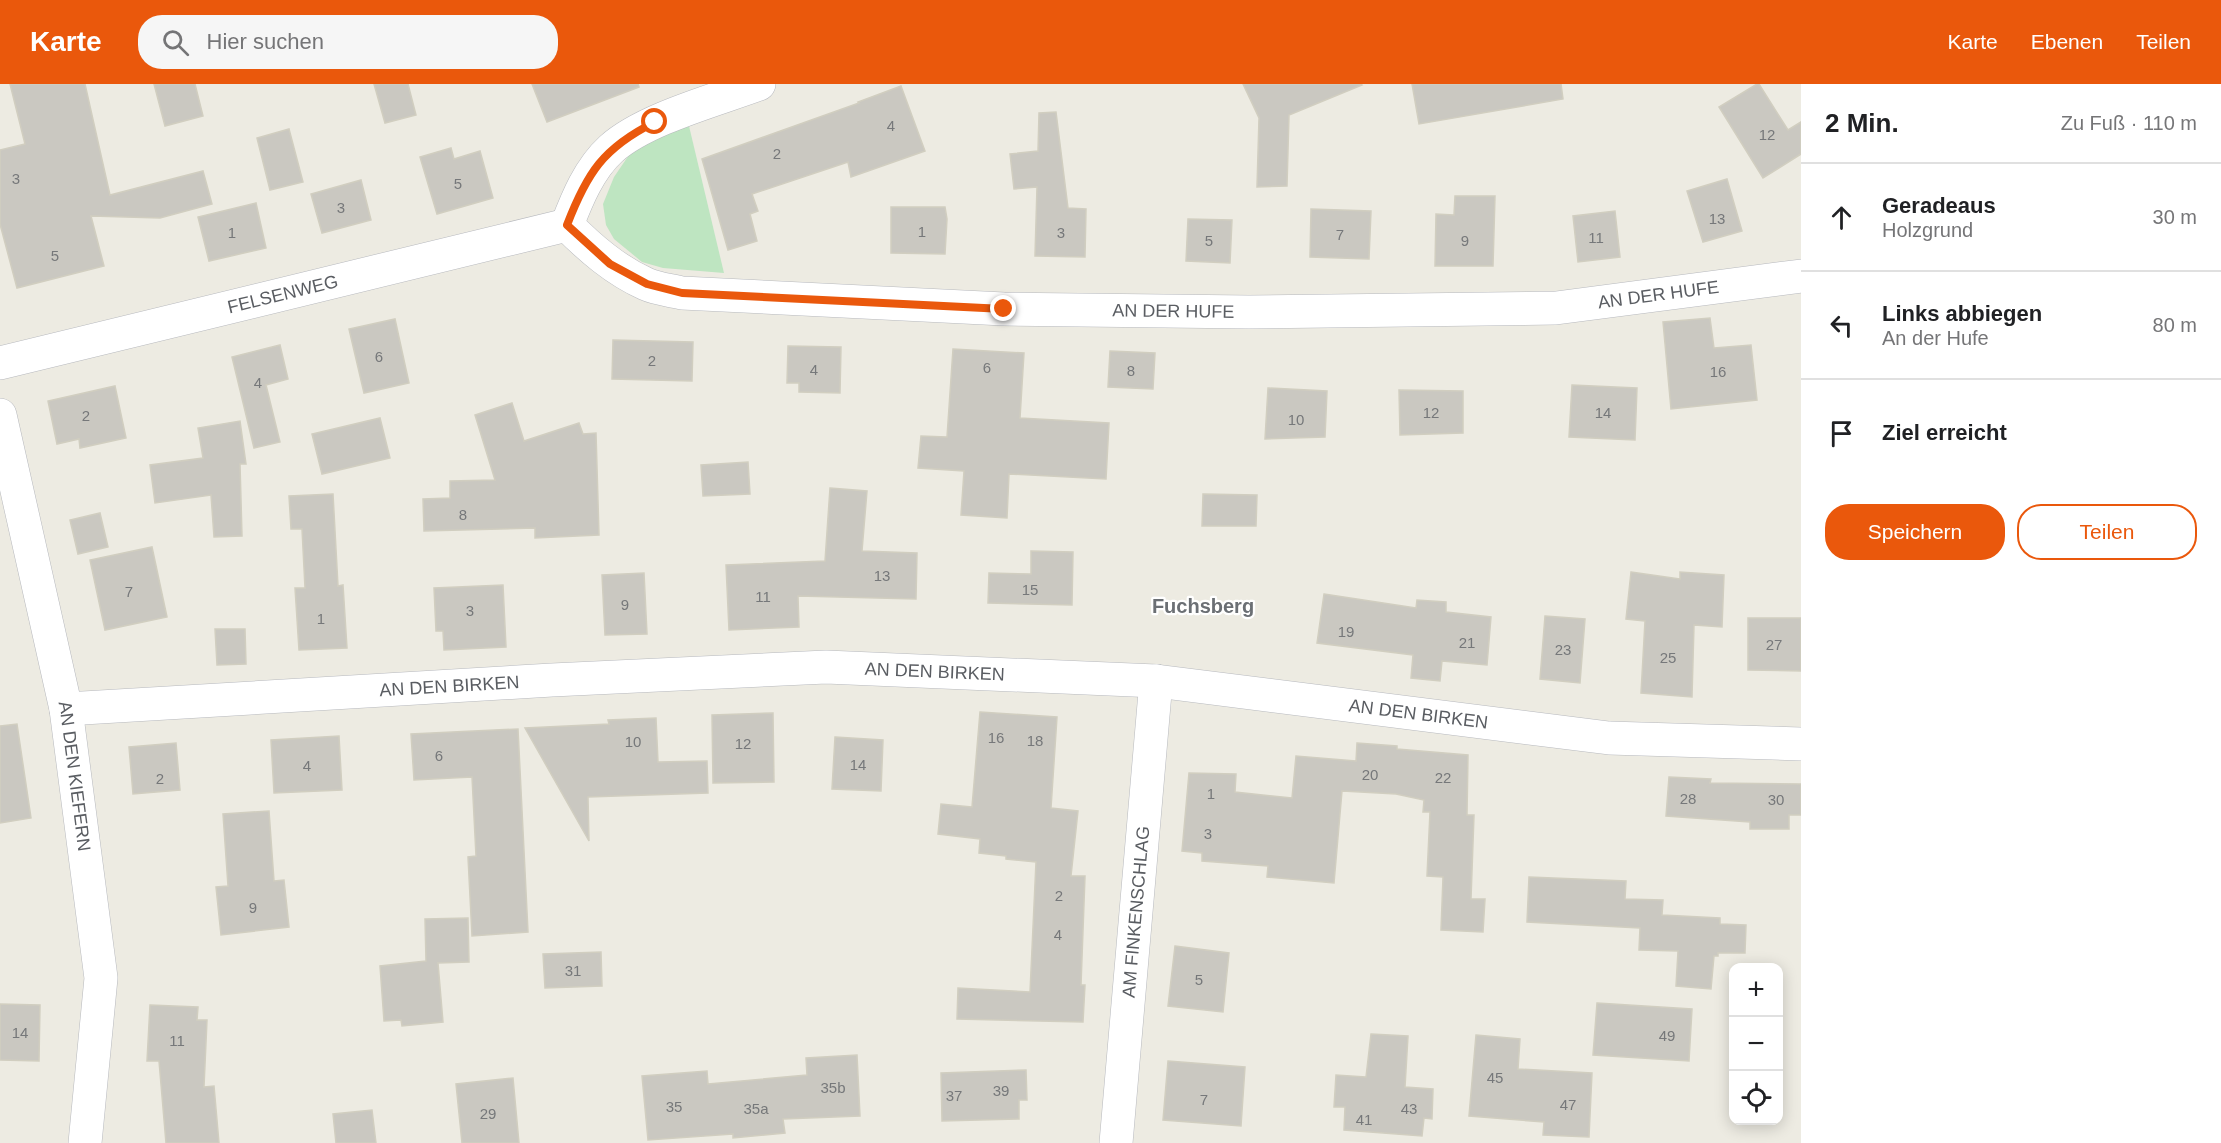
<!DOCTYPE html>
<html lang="de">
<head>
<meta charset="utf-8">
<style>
  body { margin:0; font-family:Helvetica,sans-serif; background:#f6f6f6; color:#202124 }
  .controls { position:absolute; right:18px; bottom:18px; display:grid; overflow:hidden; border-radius:12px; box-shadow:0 3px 15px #0003 }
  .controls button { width:54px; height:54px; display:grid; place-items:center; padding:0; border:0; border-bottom:2px solid #e0e0e0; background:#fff; color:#202124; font:30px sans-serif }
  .stop { position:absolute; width:18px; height:18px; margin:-14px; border:4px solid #ea580c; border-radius:50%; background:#fff }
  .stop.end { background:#ea580c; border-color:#fff; box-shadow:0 2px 6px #0008 }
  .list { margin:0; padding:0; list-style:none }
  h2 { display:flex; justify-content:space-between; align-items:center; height:78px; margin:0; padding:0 24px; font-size:26px }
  h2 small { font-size:20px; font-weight:400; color:#757577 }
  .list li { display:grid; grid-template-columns:39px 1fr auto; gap:18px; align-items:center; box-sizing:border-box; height:108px; padding:0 24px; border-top:2px solid #e0e0e0 }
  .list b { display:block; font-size:22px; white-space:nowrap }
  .list p { margin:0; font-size:20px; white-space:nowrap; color:#757577 }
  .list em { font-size:20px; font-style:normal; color:#757577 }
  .actions { display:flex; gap:12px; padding:18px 24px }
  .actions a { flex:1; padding:14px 0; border:2px solid #ea580c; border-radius:24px; text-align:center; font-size:21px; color:#ea580c }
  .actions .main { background:#ea580c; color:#fff }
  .icon { flex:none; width:33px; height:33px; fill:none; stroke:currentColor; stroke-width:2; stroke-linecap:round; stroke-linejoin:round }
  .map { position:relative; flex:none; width:1801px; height:1059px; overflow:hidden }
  header { display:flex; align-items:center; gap:36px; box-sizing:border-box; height:84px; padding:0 30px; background:#ea580c; color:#fff }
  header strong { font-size:28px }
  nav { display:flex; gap:33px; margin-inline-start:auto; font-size:21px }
  .search { width:420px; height:54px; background:#f6f6f6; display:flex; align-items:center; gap:15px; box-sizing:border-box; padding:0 21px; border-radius:24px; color:#757577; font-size:22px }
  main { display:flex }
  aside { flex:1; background:#fff }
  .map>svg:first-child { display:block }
</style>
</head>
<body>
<header>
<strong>Karte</strong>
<div class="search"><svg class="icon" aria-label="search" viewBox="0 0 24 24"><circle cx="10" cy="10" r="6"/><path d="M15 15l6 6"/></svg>Hier suchen</div>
<nav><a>Karte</a><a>Ebenen</a><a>Teilen</a></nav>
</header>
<main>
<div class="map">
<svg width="1801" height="1059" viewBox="0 0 1801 1059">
  <rect width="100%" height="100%" fill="#edebe2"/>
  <path fill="#bee5c1" d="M689 42 724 189 663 184 642 178 614 155 606 141 603 120 614 93 629 71 645 57Z"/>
  <g fill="#cac8c1" stroke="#d1cec0" stroke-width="1.5">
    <path d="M10 0H85L110 111 203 87 212 120 160 134 91 132 104 182 17 204 0 140V66L25 60Z"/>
    <path d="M154 0H195L203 32 165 42Z"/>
    <path d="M374 0H408L416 31 385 39Z"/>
    <path d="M532 0H638L639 3 547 38Z"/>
    <path d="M1243 0H1361L1362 1 1289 31 1287 102 1257 103 1259 34Z"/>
    <path d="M1412 0H1561L1563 15 1419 40Z"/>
    <path d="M1757 0H1759L1788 46 1801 38V70L1763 94 1719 23Z"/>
    <path d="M901 2 925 67 851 93 848 78 752 110 758 127 750 130 757 157 728 166 702 75 859 19 858 18Z"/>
    <path d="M1056 28 1068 124 1086 125 1085 173 1035 172 1037 103 1014 105 1010 70 1038 67 1039 29Z"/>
    <path d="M289 45 303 98 270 106 257 54Z"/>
    <path d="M451 64 454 75 480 67 493 114 437 130 420 73Z"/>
    <path d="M1727 95 1742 147 1703 158 1687 107Z"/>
    <path d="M361 96 371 136 322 149 311 110Z"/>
    <path d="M1455 112H1495L1493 182H1435L1436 130 1454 131Z"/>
    <path d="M256 119 266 164 209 177 198 133Z"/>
    <path d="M891 123H945L947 135 945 170 891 169Z"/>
    <path d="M1311 125 1371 127 1369 175 1310 173Z"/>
    <path d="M1615 127 1620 173 1578 178 1573 132Z"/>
    <path d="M1188 135 1232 136 1230 179 1186 177Z"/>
    <path d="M1710 234 1714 264 1751 261 1757 316 1671 325 1663 238Z"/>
    <path d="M395 235 409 299 364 309 349 245Z"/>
    <path d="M613 256 693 258 692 297 612 295Z"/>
    <path d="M280 261 288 295 266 301 280 358 254 364 232 273Z"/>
    <path d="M788 262 841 263 840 309 799 308V299H787Z"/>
    <path d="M953 265 1024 269 1020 334 1109 339 1106 395 1009 390 1007 434 961 431 964 387 918 384 921 352 947 353Z"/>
    <path d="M1110 267 1155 269 1153 305 1108 303Z"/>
    <path d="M1572 301 1637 304 1635 356 1569 353Z"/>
    <path d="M115 302 126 354 80 364 79 355 57 360 48 317Z"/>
    <path d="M1268 304 1327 307 1325 353 1265 355Z"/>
    <path d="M1399 306 1463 307V349L1400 351Z"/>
    <path d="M512 319 524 357 579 339 583 350 596 349 599 451 535 454V444L424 447 423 415 450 414V397L495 396 475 331Z"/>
    <path d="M380 334 390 374 322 390 312 350Z"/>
    <path d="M240 337 246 380H240L242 452 214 453 211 411 155 419 150 381 203 374 198 344Z"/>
    <path d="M748 378 750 410 703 412 701 381Z"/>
    <path d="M830 404 867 407 862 467 917 469 916 515 798 512 799 543 729 546 726 481 825 477Z"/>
    <path d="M333 410 338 502 343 501 347 564 299 566 295 504H305L302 445H291L289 412Z"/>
    <path d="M1203 410 1257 411 1256 442H1202Z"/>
    <path d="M100 429 108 463 78 470 70 436Z"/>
    <path d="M152 463 167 533 105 546 90 476Z"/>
    <path d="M1031 467 1073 468 1072 521 988 519 989 489 1031 490Z"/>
    <path d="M1631 488 1680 495V488L1724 491 1722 543 1694 541 1692 613 1641 609 1645 537 1626 535Z"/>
    <path d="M644 489 647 550 605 551 602 491Z"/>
    <path d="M503 501 506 563 444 566 443 547H436L434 504Z"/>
    <path d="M1324 510 1416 524 1417 516 1446 518V528L1491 533 1487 581 1442 577 1440 597 1411 594 1413 571 1317 559Z"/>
    <path d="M1545 532 1585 535 1580 599 1540 595Z"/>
    <path d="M1748 534H1801V587L1748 586Z"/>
    <path d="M215 545H245L246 580 217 581Z"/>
    <path d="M980 628 1057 633 1051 724 1078 727 1071 792H1085L1081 901H1085L1083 938 957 935 958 904 1030 908 1036 778 1006 775V772L979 769 980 755 938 750 941 720 972 723Z"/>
    <path d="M773 629 774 698 713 699 712 631Z"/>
    <path d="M656 634 658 678 707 677 708 709 588 713 589 757 525 644 609 640 608 636Z"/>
    <path d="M17 640 31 734 0 739V642Z"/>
    <path d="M518 645 528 848 472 852 468 773 476 772 472 693 414 696 411 650Z"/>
    <path d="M339 652 342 706 274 709 271 656Z"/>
    <path d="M835 653 883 656 881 707 832 705Z"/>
    <path d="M176 659 180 706 133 710 129 663Z"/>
    <path d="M1357 659 1397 662V665L1468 671 1467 731H1474L1471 815H1485L1483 848 1441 846 1443 793 1427 792 1430 728H1423L1424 716 1396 710 1342 707 1334 799 1267 793 1268 782 1202 777V769L1182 767 1189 689 1236 690 1235 708 1292 714 1296 672 1356 677Z"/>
    <path d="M1669 693 1711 695 1710 699 1801 700V731H1789V745H1750V738L1666 732Z"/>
    <path d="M269 727 274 797 284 796 289 843 221 851 216 803 228 802 223 730Z"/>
    <path d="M1529 793 1626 797 1625 815 1663 816 1662 831 1720 834V840L1746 841 1745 869H1718V872H1714L1711 905 1676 902 1678 867 1639 866 1640 844 1527 838Z"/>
    <path d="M468 834 469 878 438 879 443 938 402 942 401 936 384 937 380 882 426 877 425 835Z"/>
    <path d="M1175 862 1229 869 1223 928 1168 922Z"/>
    <path d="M601 868 602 902 545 904 543 870Z"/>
    <path d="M1597 919 1692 925 1689 977 1593 971Z"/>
    <path d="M0 920 40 921 39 977 0 976Z"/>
    <path d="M150 921 198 923 197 936H207L204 1003 214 1002 219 1059H166L159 977H147Z"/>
    <path d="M1371 950 1408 952 1405 1003 1433 1005 1432 1035 1424 1034 1422 1052 1344 1046 1345 1023H1334L1336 991 1366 993Z"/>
    <path d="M1476 951 1520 955 1518 985 1592 989 1589 1053 1543 1051 1544 1038 1469 1032Z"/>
    <path d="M857 971 860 1032 783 1035 785 1049 733 1054V1050L648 1056 642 992 707 987 708 1000 807 991 806 974Z"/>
    <path d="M1168 977 1245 983 1241 1042 1163 1036Z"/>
    <path d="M1026 986 1027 1016H1019V1035L942 1037 941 989Z"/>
    <path d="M513 994 519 1059H462L456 1000Z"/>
    <path d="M372 1026 376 1059H336L333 1030Z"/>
  </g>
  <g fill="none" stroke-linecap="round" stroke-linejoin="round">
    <g stroke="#b7b9be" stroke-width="34">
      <g id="minor">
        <path id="s1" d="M567 141C590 164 615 186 646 200 657 205 670 206 682 209L1004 225 1249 228 1556 224 1801 192"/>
        <path d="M567 141C577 115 589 85 611 65 644 35 716 16 759 0"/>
        <path id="s2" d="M0 279 567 141"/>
        <path id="s3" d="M0 331 66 625 101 894 85 1059"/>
        <path id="s4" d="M66 625 552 596 826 583 1156 597 1609 654 1801 660"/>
        <path id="s5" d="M1116 1059 1156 597"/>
      </g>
    </g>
    <use href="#minor" stroke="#fff" stroke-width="33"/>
  </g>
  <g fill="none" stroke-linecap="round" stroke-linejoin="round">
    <path stroke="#ea580c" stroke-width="8" d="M655 38C603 64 587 89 567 141L610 180 647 200 682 209 1004 225"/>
  </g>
  <g text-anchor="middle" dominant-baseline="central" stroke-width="4.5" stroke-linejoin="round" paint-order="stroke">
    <g font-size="15" fill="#76787a">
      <text x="891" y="41">4</text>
      <text x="1767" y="50">12</text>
      <text x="777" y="69">2</text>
      <text x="16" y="94">3</text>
      <text x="458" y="99">5</text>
      <text x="341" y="123">3</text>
      <text x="1717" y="134">13</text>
      <text x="922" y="147">1</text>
      <text x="232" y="148">1</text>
      <text x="1061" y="148">3</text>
      <text x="1340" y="150">7</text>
      <text x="1596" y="153">11</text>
      <text x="1209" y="156">5</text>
      <text x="1465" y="156">9</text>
      <text x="55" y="171">5</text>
      <text x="379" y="272">6</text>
      <text x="652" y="276">2</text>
      <text x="987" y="283">6</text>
      <text x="814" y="285">4</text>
      <text x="1131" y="286">8</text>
      <text x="1718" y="287">16</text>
      <text x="258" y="298">4</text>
      <text x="1431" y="328">12</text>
      <text x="1603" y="328">14</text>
      <text x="86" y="331">2</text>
      <text x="1296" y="335">10</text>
      <text x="463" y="430">8</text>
      <text x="882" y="491">13</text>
      <text x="1030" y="505">15</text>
      <text x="129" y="507">7</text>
      <text x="763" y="512">11</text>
      <text x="625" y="520">9</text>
      <text x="470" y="526">3</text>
      <text x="321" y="534">1</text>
      <text x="1346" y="547">19</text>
      <text x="1467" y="558">21</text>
      <text x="1774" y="560">27</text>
      <text x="1563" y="565">23</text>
      <text x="1668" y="573">25</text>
      <text x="996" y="653">16</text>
      <text x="1035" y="656">18</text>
      <text x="633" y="657">10</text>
      <text x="743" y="659">12</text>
      <text x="439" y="671">6</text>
      <text x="858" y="680">14</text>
      <text x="307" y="681">4</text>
      <text x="1370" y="690">20</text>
      <text x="1443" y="693">22</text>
      <text x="160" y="694">2</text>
      <text x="1211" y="709">1</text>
      <text x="1688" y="714">28</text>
      <text x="1776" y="715">30</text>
      <text x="1208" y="749">3</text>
      <text x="1059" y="811">2</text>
      <text x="253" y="823">9</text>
      <text x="1058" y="850">4</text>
      <text x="573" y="886">31</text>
      <text x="1199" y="895">5</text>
      <text x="20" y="948">14</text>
      <text x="1667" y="951">49</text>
      <text x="177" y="956">11</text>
      <text x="1495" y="993">45</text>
      <text x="833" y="1003">35b</text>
      <text x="1001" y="1006">39</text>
      <text x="954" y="1011">37</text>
      <text x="1204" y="1015">7</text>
      <text x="1568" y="1020">47</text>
      <text x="674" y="1022">35</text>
      <text x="756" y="1024">35a</text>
      <text x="1409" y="1024">43</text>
      <text x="488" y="1029">29</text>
      <text x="1364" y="1035">41</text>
    </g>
    <g font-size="18" fill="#5a5d62" stroke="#fff">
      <text stroke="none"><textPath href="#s2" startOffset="291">FELSENWEG</textPath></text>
      <text stroke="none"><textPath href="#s1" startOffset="1114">AN DER HUFE</textPath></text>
      <text stroke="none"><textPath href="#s1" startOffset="628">AN DER HUFE</textPath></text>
      <text stroke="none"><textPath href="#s4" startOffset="870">AN DEN BIRKEN</textPath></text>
      <text stroke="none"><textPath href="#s4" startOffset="384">AN DEN BIRKEN</textPath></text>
      <text stroke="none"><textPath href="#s4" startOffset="1356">AN DEN BIRKEN</textPath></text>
      <text stroke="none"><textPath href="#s3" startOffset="369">AN DEN KIEFERN</textPath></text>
      <text stroke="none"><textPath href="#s5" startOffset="232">AM FINKENSCHLAG</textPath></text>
    </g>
    <g font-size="20" font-weight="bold" fill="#6b6f74" stroke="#fff">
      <text x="1203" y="522">Fuchsberg</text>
    </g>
  </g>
</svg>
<div class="controls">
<button>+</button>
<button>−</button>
<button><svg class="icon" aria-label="locate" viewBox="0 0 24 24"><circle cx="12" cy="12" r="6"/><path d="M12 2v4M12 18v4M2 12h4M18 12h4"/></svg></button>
</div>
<div class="stop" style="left:655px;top:38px"></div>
<div class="stop end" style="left:1004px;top:225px"></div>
</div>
<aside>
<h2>2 Min.<small>Zu Fuß · 110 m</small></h2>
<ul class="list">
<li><svg class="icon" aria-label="ahead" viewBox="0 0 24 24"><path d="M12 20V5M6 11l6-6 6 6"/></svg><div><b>Geradeaus</b><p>Holzgrund</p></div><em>30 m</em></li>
<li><svg class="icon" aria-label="left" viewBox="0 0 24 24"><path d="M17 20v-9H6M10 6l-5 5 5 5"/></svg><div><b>Links abbiegen</b><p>An der Hufe</p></div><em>80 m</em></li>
<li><svg class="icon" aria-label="arrive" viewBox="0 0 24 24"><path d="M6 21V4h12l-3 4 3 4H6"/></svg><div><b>Ziel erreicht</b></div></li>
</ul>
<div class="actions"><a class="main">Speichern</a><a>Teilen</a></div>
</aside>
</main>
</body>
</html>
